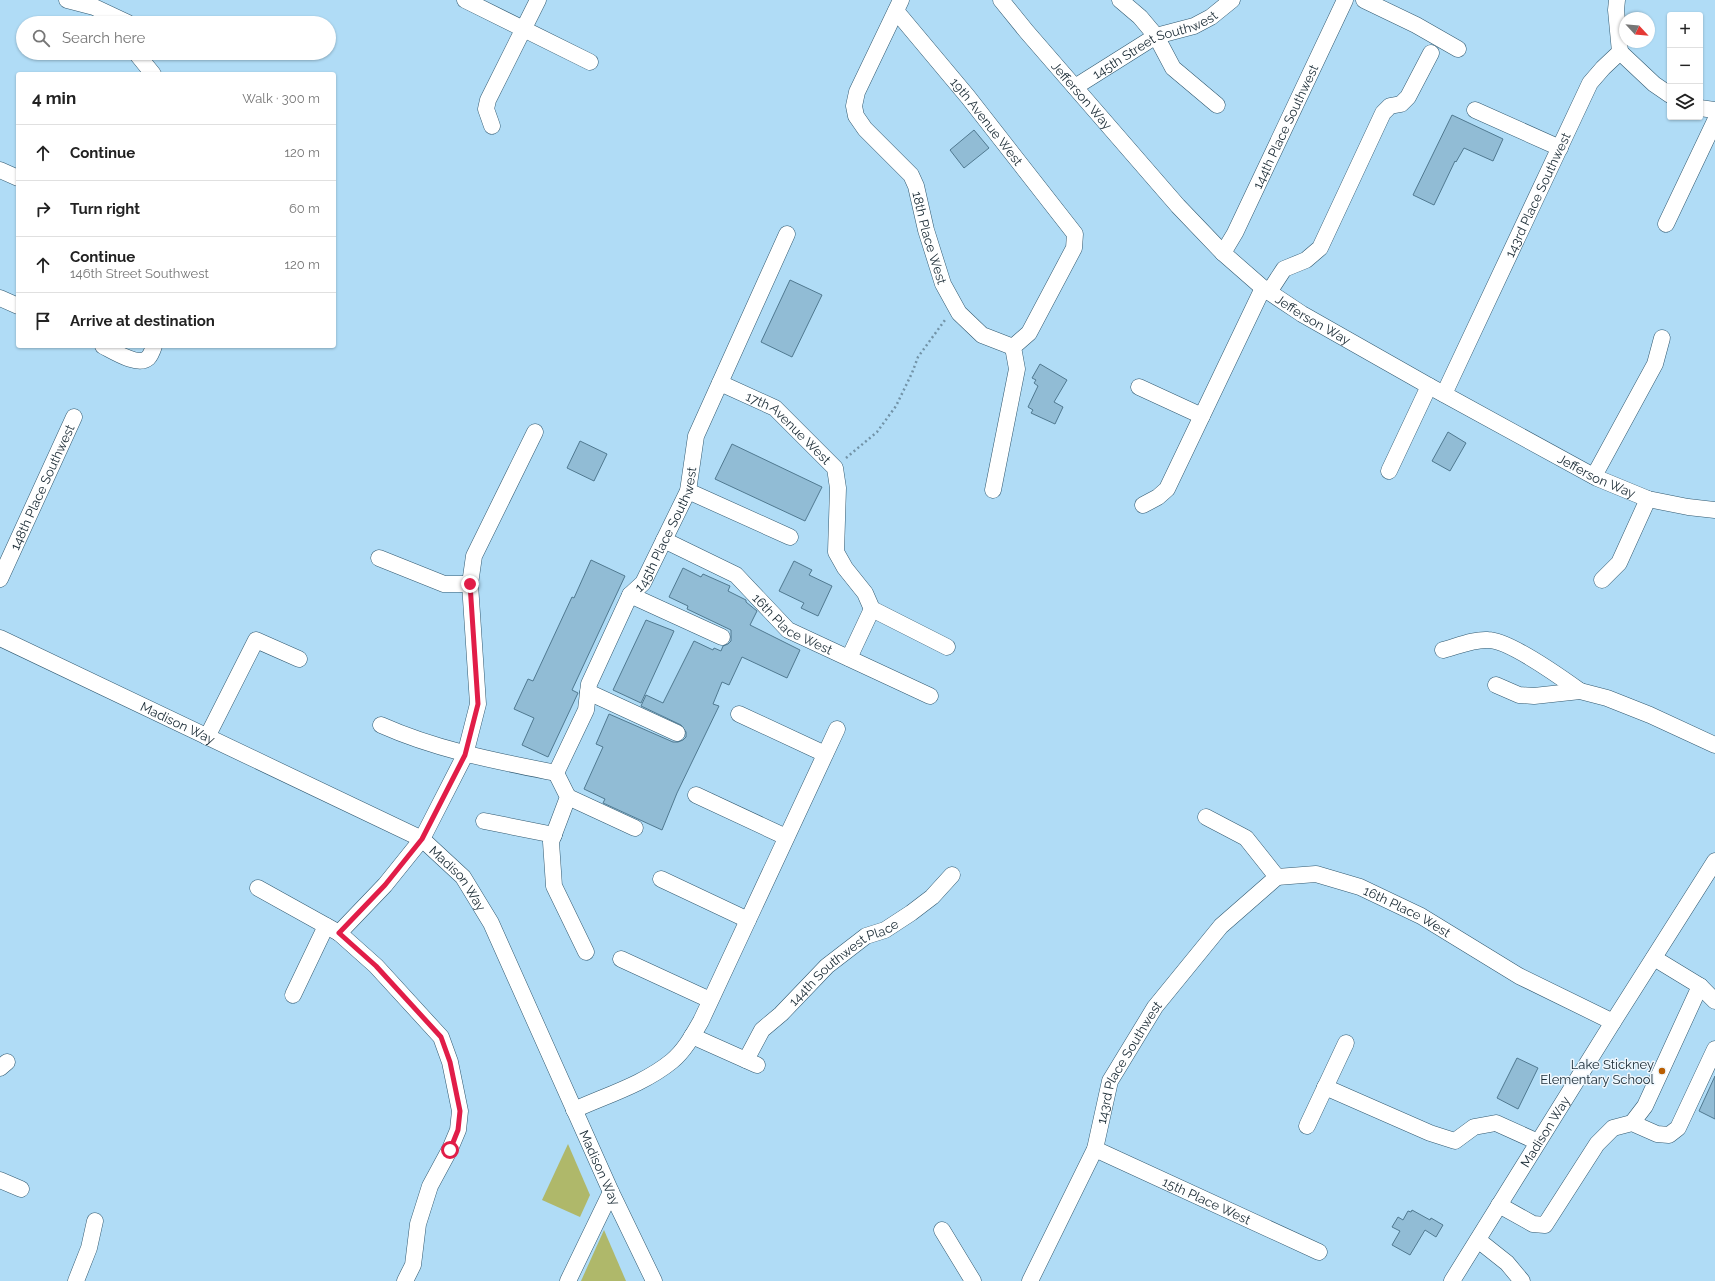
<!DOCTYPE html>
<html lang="en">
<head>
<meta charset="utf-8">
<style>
  body { margin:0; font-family:Raleway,sans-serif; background:#f6f6f6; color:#222 }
  .controls { position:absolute; right:12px; top:12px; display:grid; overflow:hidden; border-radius:4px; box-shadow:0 1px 3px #0004 }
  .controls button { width:36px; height:36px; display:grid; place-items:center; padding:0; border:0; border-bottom:1px solid #e0e0e0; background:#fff; color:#222; font:20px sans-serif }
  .compass { position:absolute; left:1619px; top:12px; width:36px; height:36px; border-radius:50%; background:#fff; box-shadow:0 1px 3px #0004; rotate:116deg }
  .stop { position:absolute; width:12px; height:12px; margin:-9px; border:3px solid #e11d48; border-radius:50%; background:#fff }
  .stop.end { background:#e11d48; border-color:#fff; box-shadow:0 1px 4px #0008 }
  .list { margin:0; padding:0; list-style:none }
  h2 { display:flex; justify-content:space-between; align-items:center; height:52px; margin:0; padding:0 16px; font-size:17px }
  h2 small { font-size:13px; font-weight:400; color:#767676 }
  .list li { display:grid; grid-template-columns:26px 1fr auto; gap:12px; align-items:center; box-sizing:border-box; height:56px; padding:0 16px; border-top:1px solid #e0e0e0 }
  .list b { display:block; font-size:15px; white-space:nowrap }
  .list p { margin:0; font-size:13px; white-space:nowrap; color:#767676 }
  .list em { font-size:13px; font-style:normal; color:#767676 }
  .icon { flex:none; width:22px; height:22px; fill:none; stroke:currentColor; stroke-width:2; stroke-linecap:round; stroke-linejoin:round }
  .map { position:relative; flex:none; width:1715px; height:1281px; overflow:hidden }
  .search { position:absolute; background:#fff; box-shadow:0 1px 3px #0004; left:16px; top:16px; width:320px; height:44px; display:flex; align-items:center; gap:10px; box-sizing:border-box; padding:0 14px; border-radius:22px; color:#767676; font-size:15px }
  .panel { position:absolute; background:#fff; box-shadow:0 1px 3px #0004; left:16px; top:72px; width:320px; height:276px; border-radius:4px }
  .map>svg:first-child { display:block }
</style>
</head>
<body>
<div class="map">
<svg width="1715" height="1281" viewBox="0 0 1715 1281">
  <rect width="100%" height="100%" fill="#b0dcf6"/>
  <g fill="#afb86a">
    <path d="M568 1144 590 1195 580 1217 542 1200Z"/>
    <path d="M604 1230 626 1281H581Z"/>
  </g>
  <g fill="#91bcd5" stroke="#507990">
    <path d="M1452 115 1503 139 1493 161 1464 148 1456 162 1455 161 1434 205 1413 195Z"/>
    <path d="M974 130 989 148 964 168 950 150Z"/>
    <path d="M790 280 822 295 792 357 761 342Z"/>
    <path d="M1040 364 1067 380 1054 402 1063 407 1055 424 1031 413 1033 410 1028 407 1038 386 1034 383 1036 380 1032 378Z"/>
    <path d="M1448 432 1466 443 1450 471 1432 461Z"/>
    <path d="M580 441 607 454 594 481 567 468Z"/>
    <path d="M732 444 822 487 805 521 715 479Z"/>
    <path d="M591 560 625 576 572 690 578 693 548 757 522 745 534 718 514 709 528 679 533 681 572 597 574 598Z"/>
    <path d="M794 561 812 570 809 575 832 586 818 616 801 608 804 603 779 591Z"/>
    <path d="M683 568 701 577 703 574 730 586 728 591 746 600V602L757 611 750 625 800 650 787 678 742 657 729 685 722 682 713 704 719 706 677 793 662 830 603 803 605 799 584 789 603 747 596 744 609 714 673 742H678L683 740 686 737V732L681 725 641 706 646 695 663 703 694 641 713 650 714 648 721 651 723 646 728 644 731 641V630L687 609 688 606 669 597Z"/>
    <path d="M646 620 674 631 641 703 613 690Z"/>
    <path d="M1517 1058 1538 1068 1518 1109 1497 1098Z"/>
    <path d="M1715 1076V1119L1699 1111Z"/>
    <path d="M1412 1210 1430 1220 1431 1218 1443 1225 1436 1237 1425 1230 1410 1255 1392 1245 1400 1231 1392 1227 1398 1217 1403 1220 1408 1211 1411 1212Z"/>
  </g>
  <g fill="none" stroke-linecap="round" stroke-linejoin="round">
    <g stroke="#315970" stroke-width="17">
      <g id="minor">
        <path d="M67 0 94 7 128 23"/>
        <path d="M465 0 590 62"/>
        <path id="s1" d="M901 0 857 92 854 106 856 116 865 129 911 175 916 186 926 230 943 284 959 313 982 335 1013 347"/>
        <path id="s2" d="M1001 0 1027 32 1178 206 1223 253 1263 288 1302 314 1429 386 1597 478 1648 499 1688 507 1715 510"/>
        <path d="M1120 0 1140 17 1156 36 1173 68 1217 105"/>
        <path d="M1364 0 1416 25 1458 49"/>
        <path id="s3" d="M896 11 968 97 1075 234 1074 248 1029 333 1013 347 1017 369 993 490"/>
        <path d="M1620 52 1654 84 1670 95"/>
        <path d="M136 53 153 74"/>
        <path id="s4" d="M1075 87 1156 36 1194 26 1211 17 1232 0"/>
        <path d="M1700 108 1715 110"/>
        <path d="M1475 110 1560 148"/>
        <path d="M492 126 486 109 488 100 538 0"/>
        <path d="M0 170 18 178"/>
        <path d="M1666 224 1715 121"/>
        <path id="s5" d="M1223 253 1235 233 1345 0"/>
        <path d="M1269 292 1284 269 1306 260 1320 248 1383 113 1390 106 1401 104 1408 97 1431 53"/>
        <path d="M0 298 18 306"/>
        <path d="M103 346C113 351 138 367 148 358 151 355 153 349 154 346"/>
        <path id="s6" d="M720 383 775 408 835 468 838 488 836 552 845 568 865 593 872 609 947 647"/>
        <path d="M1139 387 1202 416"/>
        <path id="s7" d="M1444 394 1590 83 1603 68 1620 52 1616 10 1617 0"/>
        <path d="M1389 471 1429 386"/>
        <path d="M1594 476 1655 364 1662 338"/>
        <path d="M688 491 790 537"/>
        <path d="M1143 505 1158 497 1167 489 1263 288"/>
        <path id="s8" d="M664 540 736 575 788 630 930 696"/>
        <path d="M379 558 444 584H470"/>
        <path id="s9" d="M0 579 74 417"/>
        <path d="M1602 580 1619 563 1648 499"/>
        <path d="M630 595 722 637"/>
        <path id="s10" d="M0 638 422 839 463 877 491 923 611 1192 654 1281"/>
        <path d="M1443 650C1458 646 1474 639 1488 640 1509 640 1562 678 1580 691"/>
        <path d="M849 658 872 609"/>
        <path d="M1496 685 1519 695 1534 696 1580 691 1607 698 1650 715 1715 745"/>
        <path d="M588 692 677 733"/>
        <path d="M739 714 825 754"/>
        <path d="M381 725C437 750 496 761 556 773"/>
        <path d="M207 737 256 640 299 659"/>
        <path d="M696 795 786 837"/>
        <path d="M568 797 635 828"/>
        <path d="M1206 817 1246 838 1277 877"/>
        <path d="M484 821 554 835"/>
        <path id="s11" d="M1277 877 1316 874 1360 887 1421 916 1519 976 1613 1022"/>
        <path d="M661 879 748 920"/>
        <path d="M258 888 339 933"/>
        <path id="s12" d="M586 952 554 886 551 842 568 797 556 773 586 710 589 684 630 595 643 583 688 491 696 436 787 234"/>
        <path d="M1654 958 1700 986 1715 1001"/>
        <path d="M621 959 710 1000"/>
        <path d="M293 995 326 926"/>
        <path d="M692 1036 757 1065"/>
        <path id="s13" d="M746 1060 762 1030 781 1014 827 966 866 936 885 930 911 913 932 897 952 875"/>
        <path d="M0 1068 7 1062"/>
        <path d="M1325 1087 1430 1133 1455 1141 1474 1127 1496 1123 1538 1142"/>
        <path d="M574 1110C607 1095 644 1084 672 1061 685 1050 693 1035 701 1021L837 729"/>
        <path d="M1632 1123 1645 1106 1700 986"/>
        <path d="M1307 1126 1346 1043"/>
        <path id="s14" d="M1095 1149 1319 1252"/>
        <path d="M0 1180 21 1189"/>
        <path d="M1499 1205 1533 1224 1545 1225 1597 1144 1613 1128 1632 1123 1657 1134 1669 1135 1678 1128 1715 1049"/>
        <path d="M942 1230 973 1281"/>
        <path d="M1478 1240 1507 1263 1522 1281"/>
        <path d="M76 1281 89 1248 95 1221"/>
        <path d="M405 1281 413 1265 418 1224 430 1186 450 1149 458 1130 460 1111 450 1062 441 1037 376 966 339 933 385 885 422 839 465 755 478 704 470 584 474 556 535 432"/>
        <path d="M568 1281 611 1192"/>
        <path id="s15" d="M1030 1281 1095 1149 1110 1081 1155 1007 1221 926 1277 877"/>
        <path id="s16" d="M1452 1281 1613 1022 1715 861"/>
      </g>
    </g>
    <path stroke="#7293a7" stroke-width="2.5" stroke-dasharray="2 3" stroke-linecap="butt" d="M846 458 877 432 896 406 912 373 918 357 945 320"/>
    <use href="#minor" stroke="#fff" stroke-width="16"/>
  </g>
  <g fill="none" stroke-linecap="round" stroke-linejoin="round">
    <path stroke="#e11d48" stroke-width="5" d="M450 1150 458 1130 460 1111 450 1062 441 1037 376 966 339 933 385 885 422 839 465 755 478 704 470 584"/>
  </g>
  <circle fill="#b95e02" stroke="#eff7fd" stroke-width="1.5" cx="1662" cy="1071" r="4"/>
  <g text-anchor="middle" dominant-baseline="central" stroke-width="3" stroke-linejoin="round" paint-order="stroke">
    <g font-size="13" fill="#192a34" stroke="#eff7fd">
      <text stroke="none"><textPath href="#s4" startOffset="91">145th Street Southwest</textPath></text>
      <text stroke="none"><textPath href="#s2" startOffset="125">Jefferson Way</textPath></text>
      <text stroke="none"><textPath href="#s3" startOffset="143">19th Avenue West</textPath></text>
      <text stroke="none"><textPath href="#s5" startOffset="141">144th Place Southwest</textPath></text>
      <text stroke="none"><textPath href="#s7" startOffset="220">143rd Place Southwest</textPath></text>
      <text stroke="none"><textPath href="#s1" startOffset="273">18th Place West</textPath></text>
      <text stroke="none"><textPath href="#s2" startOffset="449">Jefferson Way</textPath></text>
      <text stroke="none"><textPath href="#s6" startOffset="83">17th Avenue West</textPath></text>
      <text stroke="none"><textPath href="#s2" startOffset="773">Jefferson Way</textPath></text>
      <text stroke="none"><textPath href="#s9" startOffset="101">148th Place Southwest</textPath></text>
      <text stroke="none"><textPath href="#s12" startOffset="463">145th Place Southwest</textPath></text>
      <text stroke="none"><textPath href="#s8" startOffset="156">16th Place West</textPath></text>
      <text stroke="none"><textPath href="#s10" startOffset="197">Madison Way</textPath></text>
      <text stroke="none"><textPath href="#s10" startOffset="521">Madison Way</textPath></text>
      <text stroke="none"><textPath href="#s11" startOffset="138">16th Place West</textPath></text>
      <text stroke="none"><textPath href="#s13" startOffset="141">144th Southwest Place</textPath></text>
      <text stroke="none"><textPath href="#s15" startOffset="241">143rd Place Southwest</textPath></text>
      <text stroke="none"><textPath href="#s16" startOffset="176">Madison Way</textPath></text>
      <text stroke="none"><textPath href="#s10" startOffset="845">Madison Way</textPath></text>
      <text stroke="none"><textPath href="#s14" startOffset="123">15th Place West</textPath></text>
    </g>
    <g font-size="13" fill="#192a34" stroke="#eff7fd" text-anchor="end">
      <text x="1654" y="1064">Lake Stickney<tspan x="1654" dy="15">Elementary School</tspan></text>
    </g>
  </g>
</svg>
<div class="controls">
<button>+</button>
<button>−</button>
<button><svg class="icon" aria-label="layers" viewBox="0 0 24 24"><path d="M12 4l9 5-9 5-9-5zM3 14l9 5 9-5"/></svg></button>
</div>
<svg class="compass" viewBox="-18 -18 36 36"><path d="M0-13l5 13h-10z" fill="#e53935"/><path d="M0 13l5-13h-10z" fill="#767676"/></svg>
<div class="stop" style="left:450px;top:1150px"></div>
<div class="stop end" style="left:470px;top:584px"></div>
<div class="search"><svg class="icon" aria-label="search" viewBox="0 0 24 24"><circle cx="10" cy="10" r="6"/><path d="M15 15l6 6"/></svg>Search here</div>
<section class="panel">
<h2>4 min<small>Walk · 300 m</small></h2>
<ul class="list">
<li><svg class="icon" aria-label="ahead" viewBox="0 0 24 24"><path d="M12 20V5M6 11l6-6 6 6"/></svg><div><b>Continue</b></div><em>120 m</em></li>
<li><svg class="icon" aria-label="right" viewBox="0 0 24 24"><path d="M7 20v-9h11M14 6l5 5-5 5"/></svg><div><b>Turn right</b></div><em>60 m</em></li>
<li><svg class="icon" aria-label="ahead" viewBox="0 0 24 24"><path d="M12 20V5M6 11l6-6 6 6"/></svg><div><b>Continue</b><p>146th Street Southwest</p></div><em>120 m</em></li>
<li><svg class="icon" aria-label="arrive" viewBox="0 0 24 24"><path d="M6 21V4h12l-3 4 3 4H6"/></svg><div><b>Arrive at destination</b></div></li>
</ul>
</section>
</div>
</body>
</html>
